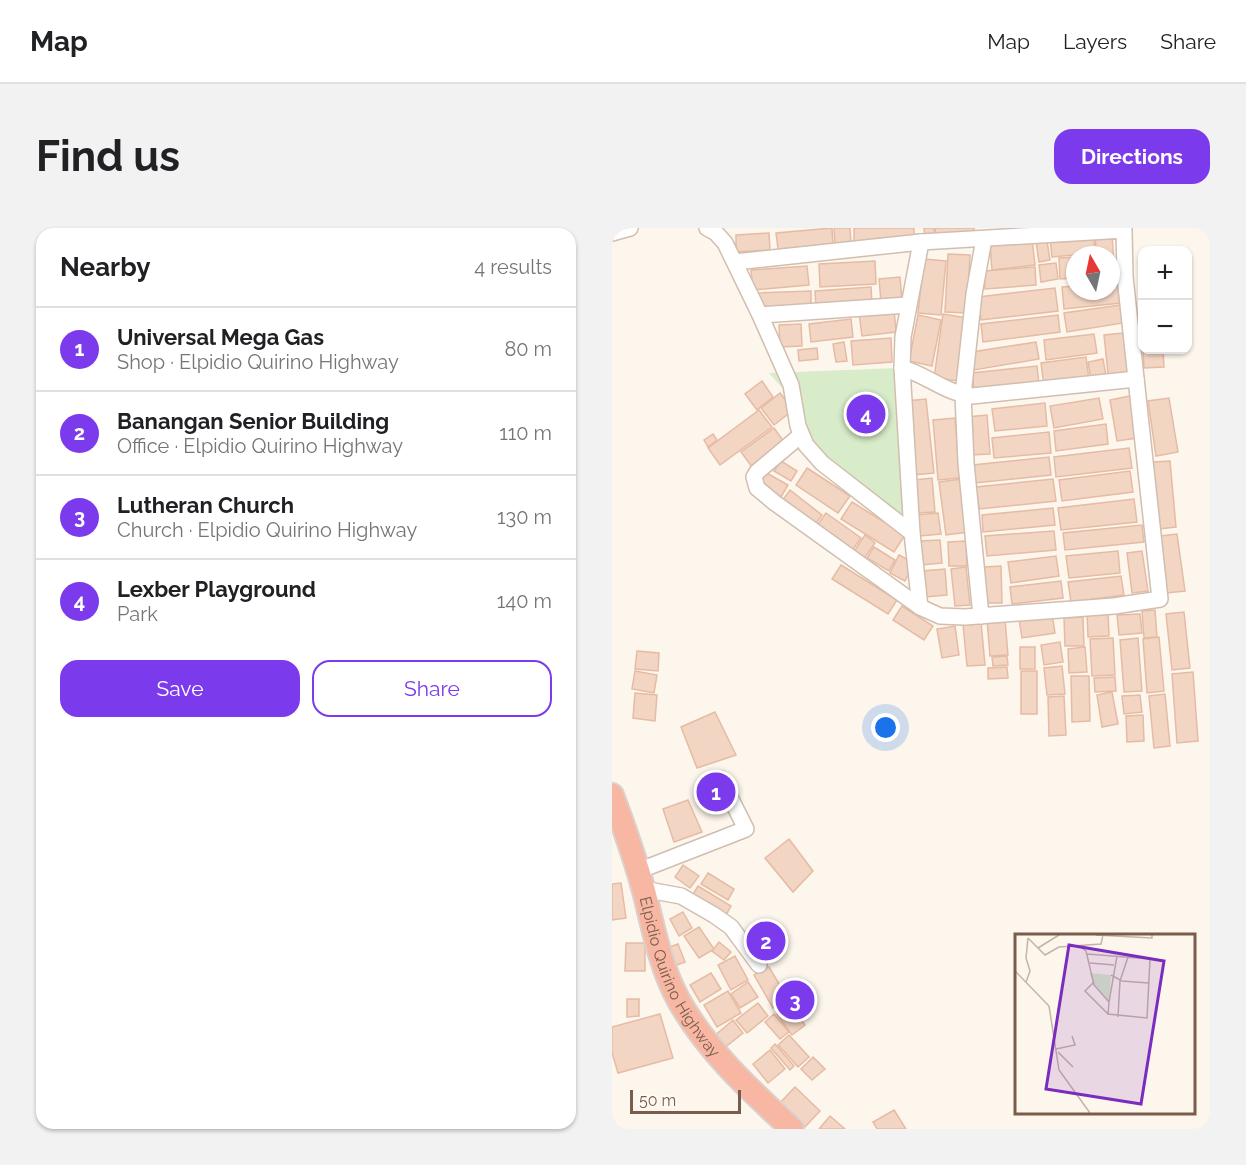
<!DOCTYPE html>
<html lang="en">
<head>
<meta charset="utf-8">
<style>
  body { margin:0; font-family:Raleway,sans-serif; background:#f2f2f2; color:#202124 }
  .controls { position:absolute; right:18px; top:18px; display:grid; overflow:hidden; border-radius:12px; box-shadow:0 2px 4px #0004 }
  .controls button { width:54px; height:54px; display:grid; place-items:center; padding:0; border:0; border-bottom:2px solid #e0e0e0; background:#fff; color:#202124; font:30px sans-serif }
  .compass { position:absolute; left:454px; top:18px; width:54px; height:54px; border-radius:50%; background:#fff; box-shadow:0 2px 4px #0004; rotate:351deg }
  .scale { position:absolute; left:18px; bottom:15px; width:111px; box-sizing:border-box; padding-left:6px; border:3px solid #7a5c4d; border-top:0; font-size:16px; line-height:21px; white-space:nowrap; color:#7a5c4d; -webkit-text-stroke:4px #fffaf3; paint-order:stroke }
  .you { position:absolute; left:274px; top:500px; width:21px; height:21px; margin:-15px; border:4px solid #fff; border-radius:50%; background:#1a73e8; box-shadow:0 0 0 9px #1a73e833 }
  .badge { display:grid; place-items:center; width:39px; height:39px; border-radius:50%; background:#7c3aed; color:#fff; font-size:20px; font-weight:700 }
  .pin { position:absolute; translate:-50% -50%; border:3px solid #fff; box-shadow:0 2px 6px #0006 }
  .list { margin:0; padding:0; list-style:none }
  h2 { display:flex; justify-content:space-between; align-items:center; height:78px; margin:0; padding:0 24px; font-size:26px }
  h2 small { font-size:20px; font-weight:400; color:#757577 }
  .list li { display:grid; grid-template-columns:39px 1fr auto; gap:18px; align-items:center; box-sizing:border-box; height:84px; padding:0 24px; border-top:2px solid #e0e0e0 }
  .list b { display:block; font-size:22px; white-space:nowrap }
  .list p { margin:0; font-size:20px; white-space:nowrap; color:#757577 }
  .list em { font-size:20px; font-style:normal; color:#757577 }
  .actions { display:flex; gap:12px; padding:18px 24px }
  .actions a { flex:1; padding:14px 0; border:2px solid #7c3aed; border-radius:18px; text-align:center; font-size:21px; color:#7c3aed }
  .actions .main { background:#7c3aed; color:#fff }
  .map { position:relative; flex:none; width:598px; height:901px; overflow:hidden; border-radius:18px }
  header { display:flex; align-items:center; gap:36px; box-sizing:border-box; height:84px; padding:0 30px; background:#fff; border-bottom:2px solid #e0e0e0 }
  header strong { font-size:28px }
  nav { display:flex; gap:33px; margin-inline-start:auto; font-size:21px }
  .intro { display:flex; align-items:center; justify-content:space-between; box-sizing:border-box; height:144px; padding:0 36px }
  h1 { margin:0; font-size:42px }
  .button { padding:15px 27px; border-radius:18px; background:#7c3aed; color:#fff; font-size:21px; font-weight:700 }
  main { display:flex; gap:36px; padding:0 36px }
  aside { flex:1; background:#fff; border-radius:18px; box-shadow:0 2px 4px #0004 }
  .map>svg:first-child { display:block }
</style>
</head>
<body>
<header>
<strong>Map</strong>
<nav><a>Map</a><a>Layers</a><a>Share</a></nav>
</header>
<div class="intro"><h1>Find us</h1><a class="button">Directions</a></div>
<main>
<aside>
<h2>Nearby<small>4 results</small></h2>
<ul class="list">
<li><span class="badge">1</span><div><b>Universal Mega Gas</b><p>Shop · Elpidio Quirino Highway</p></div><em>80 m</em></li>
<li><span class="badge">2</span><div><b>Banangan Senior Building</b><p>Office · Elpidio Quirino Highway</p></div><em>110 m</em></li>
<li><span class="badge">3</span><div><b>Lutheran Church</b><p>Church · Elpidio Quirino Highway</p></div><em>130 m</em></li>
<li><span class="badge">4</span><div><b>Lexber Playground</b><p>Park</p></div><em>140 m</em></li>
</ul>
<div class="actions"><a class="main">Save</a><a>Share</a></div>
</aside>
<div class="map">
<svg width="598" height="901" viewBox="0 0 598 901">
  <rect width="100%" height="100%" fill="#fdf6ec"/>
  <path fill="#d8ecc9" d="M286 140 300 304 185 211 182 173 157 145Z"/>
  <g fill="#f3d5c3" stroke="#e6bba3" stroke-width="1.5">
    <path d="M220 0 221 17 166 21 164 5Z"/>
    <path d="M222 0H238L239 16 223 17Z"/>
    <path d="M242 0H302V10L242 13Z"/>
    <path d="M312 0H322L323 7 313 9Z"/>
    <path d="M323 0H362V8L324 10Z"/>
    <path d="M157 5 158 22 124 24V7Z"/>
    <path d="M482 7 483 25 440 29 438 10Z"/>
    <path d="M500 8 503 46H499V27H485L483 9Z"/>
    <path d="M420 11 423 37 380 42 378 16Z"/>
    <path d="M435 13 438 32 427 34 424 14Z"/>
    <path d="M336 26 358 27 355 85 333 84Z"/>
    <path d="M463 29V50L448 51 447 30Z"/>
    <path d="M312 31 334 33 329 87 306 85Z"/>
    <path d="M263 33 264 56 208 59 207 36Z"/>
    <path d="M444 35 446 51 429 54 427 37Z"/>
    <path d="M195 38 197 57 141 62 139 42Z"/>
    <path d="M423 39 424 57 373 61 372 43Z"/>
    <path d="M288 49 290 72 269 74 267 51Z"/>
    <path d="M499 53H506L509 75 452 81 450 59 463 58V63H499Z"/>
    <path d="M259 59 260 76 204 80 203 63Z"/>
    <path d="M443 60 446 83 369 92 366 69Z"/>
    <path d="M199 63V81L147 82 146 65Z"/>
    <path d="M508 77 511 95 455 104 452 85Z"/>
    <path d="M282 81 284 104 250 108 247 85Z"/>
    <path d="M331 86 356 90 347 153 322 150Z"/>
    <path d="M306 87 329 92 320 138 297 133Z"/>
    <path d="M446 87 448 104 371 114 369 96Z"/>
    <path d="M239 91 241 109 199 114 197 96Z"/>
    <path d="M189 96 190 118 168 119 167 97Z"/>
    <path d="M511 105 516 144 496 146 492 107Z"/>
    <path d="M482 106 485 125 434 132 432 112Z"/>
    <path d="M279 110 280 134 241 137 239 113Z"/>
    <path d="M232 114 235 133 224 134 221 116Z"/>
    <path d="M424 114 427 131 362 142 360 124Z"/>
    <path d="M205 120 206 131 187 133 186 122Z"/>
    <path d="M531 122H551L552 139 532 140Z"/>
    <path d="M474 129 477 152 432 158 429 135Z"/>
    <path d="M491 131 494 148 479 151 476 134Z"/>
    <path d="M425 138 427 156 362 162 360 145Z"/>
    <path d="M150 153 161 169 145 182 133 166Z"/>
    <path d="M168 165 181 182 162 197 149 180Z"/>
    <path d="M518 168 525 210 505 213 498 172Z"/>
    <path d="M487 170 491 191 442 200 438 178Z"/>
    <path d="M557 170 566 224 544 228 536 173Z"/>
    <path d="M314 171 322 245 301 247 293 173Z"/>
    <path d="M433 175 435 198 383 203 380 181Z"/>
    <path d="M147 182 160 199 108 237 96 220Z"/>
    <path d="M375 187 378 226 358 227 355 189Z"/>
    <path d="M343 190 348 250 326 252 321 192Z"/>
    <path d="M494 196 496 216 444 223 442 203Z"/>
    <path d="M162 200 173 215 140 239 129 224Z"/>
    <path d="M437 204 439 225 382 230 380 210Z"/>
    <path d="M101 206 105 212 96 219 92 212Z"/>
    <path d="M517 220 520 240 444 249 442 229Z"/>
    <path d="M437 229 439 247 363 255 361 237Z"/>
    <path d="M169 233 185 243 179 253 162 243Z"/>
    <path d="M558 233 564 299 547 301 541 234Z"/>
    <path d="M195 240 238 268 226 285 184 257Z"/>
    <path d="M518 243 521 264 450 273 447 252Z"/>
    <path d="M153 244 176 257 169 269 146 256Z"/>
    <path d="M320 250 323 284 306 285 303 252Z"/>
    <path d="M350 251 357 304 334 307 327 254Z"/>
    <path d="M441 251 444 273 367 281 364 259Z"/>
    <path d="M178 262 210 287 202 298 170 273Z"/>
    <path d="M522 271 525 294 449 302 446 280Z"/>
    <path d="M240 274 293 307 282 324 229 291Z"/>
    <path d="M441 280 443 297 371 304 370 287Z"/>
    <path d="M214 285 249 310 239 324 204 299Z"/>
    <path d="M326 285 329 306 308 308 305 287Z"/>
    <path d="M530 297 532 314 453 322 451 305Z"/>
    <path d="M442 303 444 322 375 328 373 308Z"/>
    <path d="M565 306 573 363 555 365 548 308Z"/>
    <path d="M253 307 263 315 251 332 241 325Z"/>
    <path d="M328 312 330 335 309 337 307 313Z"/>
    <path d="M354 313 355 338H337L336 314Z"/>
    <path d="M262 319 283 332 277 343 255 330Z"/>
    <path d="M506 323 508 345 457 350 454 328Z"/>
    <path d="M530 323 536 363 520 365 515 325Z"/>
    <path d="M287 327 302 335 293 353 278 345Z"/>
    <path d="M444 328 447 348 399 355 396 334Z"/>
    <path d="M229 337 285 372 276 386 220 351Z"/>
    <path d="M389 338 390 375H373L372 339Z"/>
    <path d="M354 339 358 377 343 378 339 341Z"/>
    <path d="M333 341 335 367 313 369 310 343Z"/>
    <path d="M509 348 512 367 459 374 456 354Z"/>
    <path d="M449 353 451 370 400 376 398 359Z"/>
    <path d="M290 378 321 398 312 412 281 392Z"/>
    <path d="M543 382 545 409 532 410 530 383Z"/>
    <path d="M496 383 497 408 476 409 475 384Z"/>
    <path d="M572 384 578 440 560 442 554 386Z"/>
    <path d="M440 386 443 405 410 410 407 391Z"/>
    <path d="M528 386 530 405 507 407 505 387Z"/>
    <path d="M471 389 472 418H453L452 390Z"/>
    <path d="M393 391 396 427 378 428 375 392Z"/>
    <path d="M369 394 373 437 355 438 351 396Z"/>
    <path d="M343 398 347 427 330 430 325 401Z"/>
    <path d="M547 409 552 463 535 465 531 411Z"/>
    <path d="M501 410 503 447 480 448 478 411Z"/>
    <path d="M526 410 530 463 512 464 508 412Z"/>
    <path d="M448 414 451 434 432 437 429 417Z"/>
    <rect x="408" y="419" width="15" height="22"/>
    <path d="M473 419 475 444 457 445 456 421Z"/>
    <path d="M25 423 47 425 46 443 23 441Z"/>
    <path d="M395 428 396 437 381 438 380 429Z"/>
    <path d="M450 438 453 466 435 467 432 440Z"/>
    <path d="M395 439 396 450 376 451V440Z"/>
    <path d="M23 443 45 447 42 465 20 461Z"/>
    <rect x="409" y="443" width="16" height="43"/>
    <path d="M581 444 586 513 565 515 560 446Z"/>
    <path d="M459 448H477L478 493 460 494Z"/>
    <path d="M503 449 504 463 483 464 482 450Z"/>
    <path d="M500 464 506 496 490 499 485 467Z"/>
    <path d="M23 465 45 467 43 493 21 490Z"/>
    <path d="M553 466 558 518 542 520 537 468Z"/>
    <path d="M528 467 530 484 512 486 510 468Z"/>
    <path d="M452 468 454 507 437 508 436 469Z"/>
    <path d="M103 484 124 527 85 540 69 499Z"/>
    <path d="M531 487 532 513 515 514 514 488Z"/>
    <path d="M76 572 90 604 62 614 51 581Z"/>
    <path d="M177 611 201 643 181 664 153 630Z"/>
    <path d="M71 637 87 648 78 660 63 649Z"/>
    <path d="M96 645 122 661 116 672 89 656Z"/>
    <path d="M9 655 14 690 0 692V656Z"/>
    <path d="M86 658 119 678 113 689 79 670Z"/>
    <path d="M71 684 80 700 67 708 58 691Z"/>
    <path d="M87 699 102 721 87 730 72 708Z"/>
    <path d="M107 714 119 724 112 732 100 723Z"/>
    <path d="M14 715H33V743H13Z"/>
    <path d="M66 716 73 734 62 738 55 720Z"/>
    <path d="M123 728 136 752 119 762 106 737Z"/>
    <path d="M157 739 176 771 161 780 142 747Z"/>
    <path d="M99 745 109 761 88 774 78 757Z"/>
    <path d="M136 754 146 769 128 780 119 766Z"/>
    <path d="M116 763 129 785 105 799 92 777Z"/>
    <path d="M15 771H27V788L15 789Z"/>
    <path d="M146 775 156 788 135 805 124 792Z"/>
    <path d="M179 777 193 797 180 807 165 786Z"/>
    <path d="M48 786 61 830 6 845 0 825V799Z"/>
    <path d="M162 786 177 804 168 811 153 794Z"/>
    <path d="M121 792 131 805 111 821 101 809Z"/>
    <path d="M177 807 197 829 186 839 166 817Z"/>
    <path d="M163 816 182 838 178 842 159 820Z"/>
    <path d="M158 822 173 841 156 855 141 836Z"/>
    <path d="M201 829 213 841 200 852 189 841Z"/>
    <path d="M183 859 208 883 193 899 167 876Z"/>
    <path d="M282 882 294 901H265L261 894Z"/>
    <path d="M218 888 233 901H207Z"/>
  </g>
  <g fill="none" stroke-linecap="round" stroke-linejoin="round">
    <g stroke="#d1beb0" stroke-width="18">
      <g id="minor">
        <path d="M95 0 104 5 113 15 148 87 179 157 186 198 194 217 210 235 300 305 308 379 328 388 353 389 502 378 548 371 513 49 512 2 309 14 123 34"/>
        <path d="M0 5 18 0"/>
        <path d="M148 87 296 77"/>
        <path d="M290 140C315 147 333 165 360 168L524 151"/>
        <path d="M189 207 145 244 142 249 145 260 163 275 308 379"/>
        <path d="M300 305 290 140 291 109 309 14"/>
        <path d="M369 388 354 235 351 167 362 66 372 11"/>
        <path d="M26 643 134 601 109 551"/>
        <path d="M31 661 69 668 102 687 119 699 147 737"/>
      </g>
    </g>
    <g stroke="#dad1cd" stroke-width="26">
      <g id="highway">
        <path id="s1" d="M0 567C12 599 23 630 32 663 41 698 48 738 66 771 94 822 138 862 180 901"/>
      </g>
    </g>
    <use href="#minor" stroke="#fff" stroke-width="15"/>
    <use href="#highway" stroke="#f7b7a3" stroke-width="22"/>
  </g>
  <g text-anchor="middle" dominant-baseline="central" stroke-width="4.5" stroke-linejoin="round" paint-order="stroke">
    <g font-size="16" fill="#7a5c4d" stroke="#fffaf3">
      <text stroke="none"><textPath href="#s1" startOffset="195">Elpidio Quirino Highway</textPath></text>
    </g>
  </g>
  <g transform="translate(403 706)">
    <rect width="180" height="180" fill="#fdf6ec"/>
    <path d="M75 39 96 41 94 68 78 50Z" fill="#d8ecc9"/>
    <path fill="none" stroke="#c5b3a7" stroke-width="1.5" d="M81 1 137 4V1M13 4 30 21 44 13 86 10 88 1M64 12 71 17 79 51 94 68 93 80 132 84 135 25 72 20M23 14 44 1M75 29 99 31M0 37 34 72 44 136 75 179M96 41 107 47 133 49M11 48 15 37 11 24 13 4M78 49 70 57 93 80M94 68 102 22M103 83 105 47 113 23M41 115 60 111 57 102M43 118 58 133"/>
    <path fill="#7b2cbf" fill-opacity="0.15" stroke="#7b2cbf" stroke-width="3" d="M54 11 149 27 126 170 31 155Z"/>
    <rect width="180" height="180" fill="none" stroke="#7a5c4d" stroke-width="3"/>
  </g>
</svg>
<div class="controls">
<button>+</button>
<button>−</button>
</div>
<svg class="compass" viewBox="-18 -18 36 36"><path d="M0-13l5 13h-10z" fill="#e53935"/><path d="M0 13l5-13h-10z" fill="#757577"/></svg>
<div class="scale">50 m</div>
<div class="you"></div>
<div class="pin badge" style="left:104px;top:564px">1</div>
<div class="pin badge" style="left:154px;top:713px">2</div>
<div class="pin badge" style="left:183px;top:772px">3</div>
<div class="pin badge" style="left:254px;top:186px">4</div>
</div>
</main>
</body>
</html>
